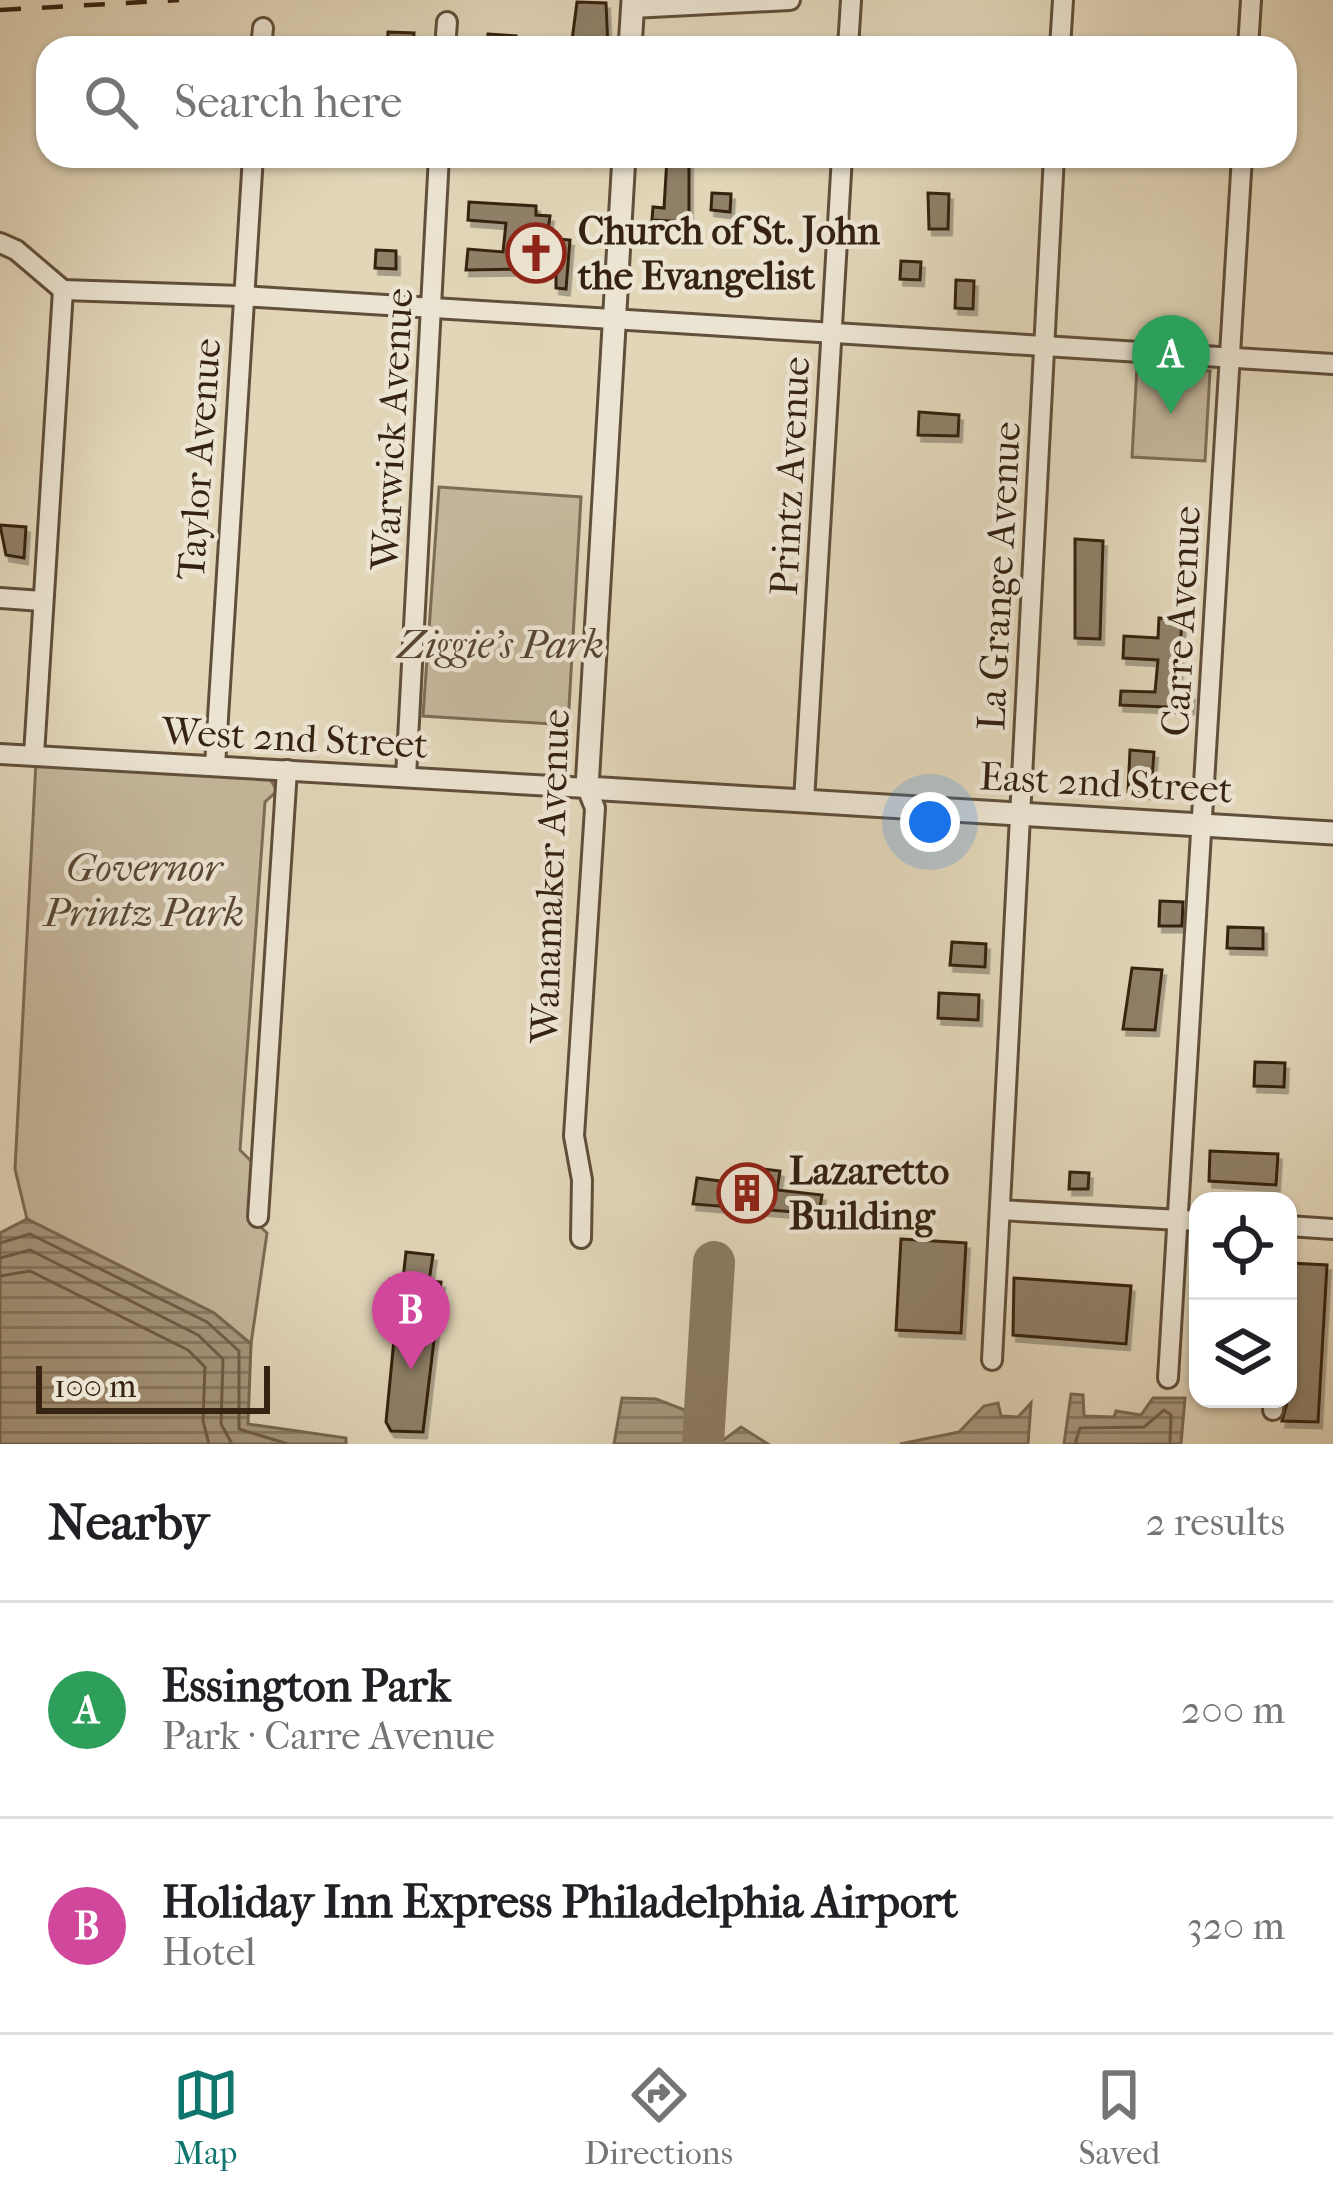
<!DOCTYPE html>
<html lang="en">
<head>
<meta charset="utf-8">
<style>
  body { margin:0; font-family:"IM FELL French Canon",serif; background:#f2f2f2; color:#202124 }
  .controls { position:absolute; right:36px; bottom:36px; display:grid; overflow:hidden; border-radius:24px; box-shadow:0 3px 9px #0004 }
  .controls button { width:108px; height:108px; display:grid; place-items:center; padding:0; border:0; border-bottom:3px solid #e0e0e0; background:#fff; color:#202124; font:60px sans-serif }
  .scale { position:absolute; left:36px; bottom:30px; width:234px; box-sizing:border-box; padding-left:12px; border:6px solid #352210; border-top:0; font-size:33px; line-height:42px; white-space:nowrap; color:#352210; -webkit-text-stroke:9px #ece4d2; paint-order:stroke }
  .you { position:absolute; left:930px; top:822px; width:42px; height:42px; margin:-30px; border:9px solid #fff; border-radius:50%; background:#1a73e8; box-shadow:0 0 0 18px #1a73e833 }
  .badge { display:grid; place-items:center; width:78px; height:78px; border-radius:50%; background:#0f766e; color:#fff; font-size:39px; font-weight:700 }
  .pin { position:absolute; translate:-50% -99px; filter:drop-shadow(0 3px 6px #0008) }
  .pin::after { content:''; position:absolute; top:63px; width:42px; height:36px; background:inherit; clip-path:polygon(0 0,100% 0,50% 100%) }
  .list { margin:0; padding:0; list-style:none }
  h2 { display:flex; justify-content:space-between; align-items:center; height:156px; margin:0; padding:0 48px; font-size:51px }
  h2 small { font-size:39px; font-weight:400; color:#757577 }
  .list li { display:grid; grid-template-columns:78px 1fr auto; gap:36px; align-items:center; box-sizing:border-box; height:216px; padding:0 48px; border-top:3px solid #e0e0e0 }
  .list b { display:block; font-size:45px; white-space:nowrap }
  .list p { margin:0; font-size:39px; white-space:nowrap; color:#757577 }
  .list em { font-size:39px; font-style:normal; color:#757577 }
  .icon { flex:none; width:66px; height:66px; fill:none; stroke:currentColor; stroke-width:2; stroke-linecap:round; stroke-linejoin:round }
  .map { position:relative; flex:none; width:1333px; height:1444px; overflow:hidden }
  .search { position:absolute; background:#fff; box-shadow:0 3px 9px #0004; left:36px; right:36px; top:36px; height:132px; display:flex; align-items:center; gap:30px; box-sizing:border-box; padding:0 42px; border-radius:36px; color:#757577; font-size:45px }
  .sheet { height:588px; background:#fff }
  nav { display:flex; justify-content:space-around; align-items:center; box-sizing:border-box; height:168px; border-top:3px solid #e0e0e0; background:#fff; font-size:33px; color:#757577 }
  nav a { display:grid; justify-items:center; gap:6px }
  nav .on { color:#0f766e }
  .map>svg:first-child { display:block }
</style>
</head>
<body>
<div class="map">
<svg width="1333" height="1444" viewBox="0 0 1333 1444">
  <defs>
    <pattern id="water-rules" width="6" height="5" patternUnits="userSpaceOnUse" patternTransform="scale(3)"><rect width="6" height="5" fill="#a79980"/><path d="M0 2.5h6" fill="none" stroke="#897c67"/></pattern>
    <filter id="shadow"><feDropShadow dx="3.5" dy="6" stdDeviation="0" flood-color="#0004"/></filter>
  </defs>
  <rect width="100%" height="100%" fill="#e2d6b9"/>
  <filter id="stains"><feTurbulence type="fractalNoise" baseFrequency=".00167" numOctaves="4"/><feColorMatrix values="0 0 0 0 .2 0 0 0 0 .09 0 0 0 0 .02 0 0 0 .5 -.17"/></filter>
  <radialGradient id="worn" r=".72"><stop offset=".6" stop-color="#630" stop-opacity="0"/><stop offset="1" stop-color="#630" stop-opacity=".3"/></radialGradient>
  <g fill="#c5b79c" stroke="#7d6c56" stroke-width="3">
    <path d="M1137 367 1210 371 1205 461 1132 457Z"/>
    <path d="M439 487 581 497 568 725 423 716Z"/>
    <path d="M36 761 269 777 277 791 265 802 240 1150 253 1163 252 1219 267 1233 251 1344 214 1313 27 1219 15 1169Z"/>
  </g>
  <g fill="url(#water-rules)" stroke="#796953" stroke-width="3">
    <path d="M27 1219 214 1313 251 1344 248 1424 346 1438V1444H0V1233Z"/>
    <path d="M1071 1394 1083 1395 1084 1416 1114 1417 1116 1411 1141 1415 1153 1398H1185L1181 1444H1064Z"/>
    <path d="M622 1398 656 1399 685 1410 687 1444H614Z"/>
    <path d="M998 1403 1001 1416 1018 1417 1031 1403 1028 1444H900L959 1432 984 1406Z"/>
    <path d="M741 1427 768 1444H718Z"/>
  </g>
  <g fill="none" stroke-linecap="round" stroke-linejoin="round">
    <g stroke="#6e5e48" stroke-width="3">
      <path d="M0 1243 30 1234 207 1322 239 1351V1429L288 1444"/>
      <path d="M0 1258 30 1250 198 1335 223 1359 221 1424 232 1444"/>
      <path d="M0 1276 30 1271 188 1350 205 1367 203 1421 209 1444"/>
      <path d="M1075 1444 1080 1428 1144 1427 1164 1410 1171 1415 1170 1444"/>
    </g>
    <path stroke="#8c7c64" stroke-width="42" d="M703 1444 714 1262"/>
  </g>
  <g fill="#8f8068" stroke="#352210" stroke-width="3" filter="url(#shadow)">
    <path d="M577 2 606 3 608 48H571Z"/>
    <path d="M388 32 414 33 413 48H387Z"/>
    <path d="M488 34 516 36 515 48H488Z"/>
    <path d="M667 158 689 160V222L652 220 653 207 664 208Z"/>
    <path d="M712 193 731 194 730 212 711 210Z"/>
    <path d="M928 193 949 194 948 229H929Z"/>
    <path d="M469 202 536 206V215L550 216 547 238 570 240 566 289 556 288V262L531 261V269L466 270 468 249 503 252 506 223 468 220Z"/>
    <path d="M376 250 396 251V269L375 268Z"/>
    <path d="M901 261 921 262 920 280 900 279Z"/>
    <path d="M956 280 974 281 973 309 955 308Z"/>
    <path d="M919 412 959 415 958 436 918 435Z"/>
    <path d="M0 525 26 527 24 558 6 555Z"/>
    <path d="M1075 539 1103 541 1100 639 1075 638Z"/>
    <path d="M1159 618 1182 620 1177 694H1191L1190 708 1120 705 1121 691 1155 692 1158 660 1123 658 1124 636 1158 638Z"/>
    <path d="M1130 750 1154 752 1151 793 1128 792Z"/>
    <path d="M1160 901 1183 902 1182 926H1159Z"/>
    <path d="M1228 927 1263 928V949L1227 948Z"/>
    <path d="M952 942 986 944 985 967 950 965Z"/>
    <path d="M1132 968 1162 970 1155 1030 1123 1029Z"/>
    <path d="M939 993 979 995 978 1020 938 1018Z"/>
    <path d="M1255 1062 1285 1063 1284 1087 1254 1086Z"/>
    <path d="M1210 1151 1278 1154 1276 1185 1209 1181Z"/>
    <path d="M739 1166 780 1171 777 1190 822 1195 819 1214 693 1204 697 1178 736 1183Z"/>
    <path d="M1070 1172 1089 1173 1088 1189H1069Z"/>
    <path d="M901 1239 966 1243 961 1333 896 1330Z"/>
    <path d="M406 1252 433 1255 429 1281 441 1282 423 1432 391 1431 386 1422 396 1319 387 1318 390 1279H403Z"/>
    <path d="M1290 1263 1327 1265 1318 1422 1282 1421 1288 1399Z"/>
    <path d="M1014 1278 1131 1286 1126 1344 1013 1335Z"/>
  </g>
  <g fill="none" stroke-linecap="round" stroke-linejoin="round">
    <g stroke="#604f3a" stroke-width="24">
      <g id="minor">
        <path d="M632 8 790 0"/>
        <path d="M261 48 263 28"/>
        <path d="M445 48 447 22"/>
        <path d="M848 48 851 0"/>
        <path d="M1060 48 1063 0"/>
        <path d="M1248 48 1251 0"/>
        <path d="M0 243 16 250 63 290"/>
        <path d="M63 290 242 296 1333 364"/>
        <path d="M0 598 42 601"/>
        <path d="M0 754 587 788 595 808 574 1136 582 1180 581 1238"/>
        <path d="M34 755 63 290"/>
        <path d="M215 766 253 156"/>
        <path d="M406 777 439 156"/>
        <path d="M804 801 842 156"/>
        <path d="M1000 1210 1198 1221"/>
        <path d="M258 1217 287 770"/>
        <path d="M1288 1226 1333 1229"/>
        <path d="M992 1360 1054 156"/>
        <path d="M1168 1378 1242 156"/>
        <path d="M1273 1410 1274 1399"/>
      </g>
    </g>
    <g stroke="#604f3a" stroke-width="27">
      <g id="tertiary">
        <path d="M630 48 633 0"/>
        <path d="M624 156 587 788 1333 833"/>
      </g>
    </g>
    <use href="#minor" stroke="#ece4d2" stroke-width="18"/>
    <use href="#tertiary" stroke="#ece4d2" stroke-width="21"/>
    <path stroke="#352210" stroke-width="4.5" stroke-dasharray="21 21" stroke-linecap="butt" d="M0 10 179 0"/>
  </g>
  <defs>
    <g id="church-ring" transform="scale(3)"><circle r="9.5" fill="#ece4d2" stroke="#8f2418" stroke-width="1.5"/><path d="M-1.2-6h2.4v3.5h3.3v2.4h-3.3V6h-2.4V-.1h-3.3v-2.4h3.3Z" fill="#8f2418"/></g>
    <g id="building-ring" transform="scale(3)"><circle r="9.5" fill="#ece4d2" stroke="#8f2418" stroke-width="1.5"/><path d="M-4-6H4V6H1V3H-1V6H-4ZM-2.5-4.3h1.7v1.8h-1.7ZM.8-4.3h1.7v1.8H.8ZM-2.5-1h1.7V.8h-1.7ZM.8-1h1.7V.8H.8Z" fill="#8f2418"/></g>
  </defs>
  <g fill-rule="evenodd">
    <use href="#church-ring" x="536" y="253"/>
    <use href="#building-ring" x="747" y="1193"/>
  </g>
  <g text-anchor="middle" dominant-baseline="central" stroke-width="9" stroke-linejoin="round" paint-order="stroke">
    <g font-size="39" font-weight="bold" fill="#352210" stroke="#ece4d2" text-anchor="start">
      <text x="578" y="231">Church of St. John<tspan x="578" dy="45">the Evangelist</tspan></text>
      <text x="789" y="1171">Lazaretto<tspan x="789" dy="45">Building</tspan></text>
    </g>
    <g font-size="39" fill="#352210" stroke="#ece4d2">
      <text transform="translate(392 429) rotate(-87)">Warwick Avenue</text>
      <text transform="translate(199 459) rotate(-86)">Taylor Avenue</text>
      <text transform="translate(790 476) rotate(-87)">Printz Avenue</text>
      <text transform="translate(999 576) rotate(-87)">La Grange Avenue</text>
      <text transform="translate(1181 621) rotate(-87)">Carre Avenue</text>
      <text transform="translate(295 738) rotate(3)">West 2nd Street</text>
      <text transform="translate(1106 783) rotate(3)">East 2nd Street</text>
      <text transform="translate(550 876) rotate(-88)">Wanamaker Avenue</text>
    </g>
    <g font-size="39" font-style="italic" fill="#594733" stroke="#ece4d2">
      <text x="501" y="645">Ziggie's Park</text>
      <text x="144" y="868">Governor<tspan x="144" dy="45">Printz Park</tspan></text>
    </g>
  </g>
  <rect width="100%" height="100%" filter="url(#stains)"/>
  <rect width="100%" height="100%" fill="url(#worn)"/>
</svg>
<div class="controls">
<button><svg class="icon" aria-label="locate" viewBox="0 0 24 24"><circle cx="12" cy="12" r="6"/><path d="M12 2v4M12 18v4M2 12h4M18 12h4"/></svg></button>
<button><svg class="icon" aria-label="layers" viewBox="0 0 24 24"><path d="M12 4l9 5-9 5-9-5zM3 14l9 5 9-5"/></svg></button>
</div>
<div class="scale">100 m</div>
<div class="you"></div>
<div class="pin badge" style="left:1171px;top:414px;background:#2e9e5b">A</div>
<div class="pin badge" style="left:411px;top:1370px;background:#d1479c">B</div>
<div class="search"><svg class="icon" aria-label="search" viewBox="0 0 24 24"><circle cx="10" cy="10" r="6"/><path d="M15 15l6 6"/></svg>Search here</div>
</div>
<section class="sheet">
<h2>Nearby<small>2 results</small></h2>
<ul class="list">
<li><span class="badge" style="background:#2e9e5b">A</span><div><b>Essington Park</b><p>Park · Carre Avenue</p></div><em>200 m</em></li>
<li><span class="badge" style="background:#d1479c">B</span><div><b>Holiday Inn Express Philadelphia Airport</b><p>Hotel</p></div><em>320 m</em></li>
</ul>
</section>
<nav>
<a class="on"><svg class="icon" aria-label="map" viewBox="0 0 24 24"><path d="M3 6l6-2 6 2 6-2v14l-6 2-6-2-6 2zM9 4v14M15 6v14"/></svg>Map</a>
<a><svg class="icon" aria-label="directions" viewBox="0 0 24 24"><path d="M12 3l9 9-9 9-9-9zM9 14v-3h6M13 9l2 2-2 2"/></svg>Directions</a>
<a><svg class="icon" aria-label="saved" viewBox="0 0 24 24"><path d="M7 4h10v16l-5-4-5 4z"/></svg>Saved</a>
</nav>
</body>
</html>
